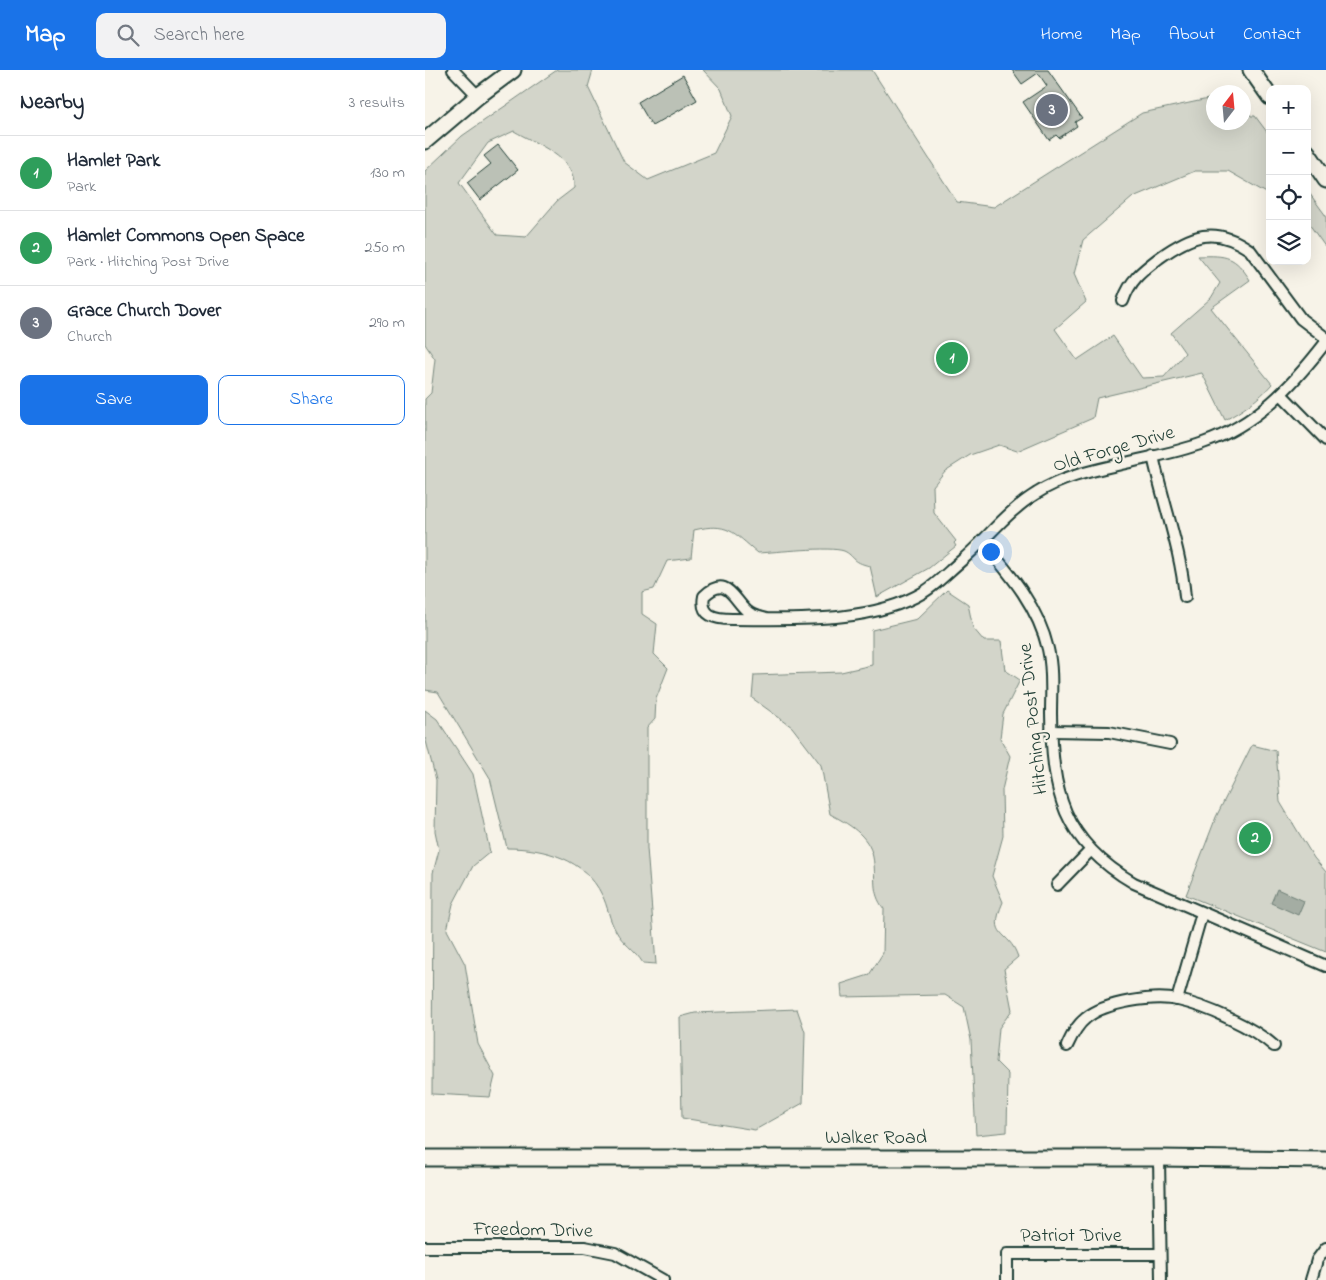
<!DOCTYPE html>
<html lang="en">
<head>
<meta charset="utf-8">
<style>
  body { margin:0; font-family:"Indie Flower",sans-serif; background:#f2f2f3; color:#1f2937 }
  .controls { position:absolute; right:15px; top:15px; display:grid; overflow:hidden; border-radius:10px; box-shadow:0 5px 20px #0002 }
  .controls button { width:45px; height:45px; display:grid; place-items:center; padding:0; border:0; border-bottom:1px solid #e0e1e3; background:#fff; color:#1f2937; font:25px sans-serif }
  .compass { position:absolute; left:781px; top:15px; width:45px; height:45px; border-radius:50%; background:#fff; box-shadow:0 5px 20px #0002; rotate:16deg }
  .you { position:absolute; left:565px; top:481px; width:18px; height:18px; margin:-12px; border:4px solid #fff; border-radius:50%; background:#1a73e8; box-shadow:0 0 0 8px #1a73e833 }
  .badge { display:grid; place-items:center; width:32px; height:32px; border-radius:50%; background:#1a73e8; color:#fff; font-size:16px; font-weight:700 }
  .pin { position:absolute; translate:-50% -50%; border:2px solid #fff; box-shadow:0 1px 5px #0006 }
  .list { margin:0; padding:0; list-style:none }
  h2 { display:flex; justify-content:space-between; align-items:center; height:65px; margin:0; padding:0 20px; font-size:21px }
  h2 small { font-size:16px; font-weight:400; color:#747a83 }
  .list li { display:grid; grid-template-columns:32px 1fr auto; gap:15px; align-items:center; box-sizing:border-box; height:75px; padding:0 20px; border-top:1px solid #e0e1e3 }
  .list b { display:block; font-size:19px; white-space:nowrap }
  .list p { margin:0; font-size:16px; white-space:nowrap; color:#747a83 }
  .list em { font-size:16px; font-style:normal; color:#747a83 }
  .actions { display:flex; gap:10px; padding:15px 20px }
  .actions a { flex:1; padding:11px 0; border:1px solid #1a73e8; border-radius:10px; text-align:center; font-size:18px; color:#1a73e8 }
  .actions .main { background:#1a73e8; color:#fff }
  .icon { flex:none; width:28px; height:28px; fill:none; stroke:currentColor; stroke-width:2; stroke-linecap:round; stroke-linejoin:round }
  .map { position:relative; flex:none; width:901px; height:1210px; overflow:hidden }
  header { display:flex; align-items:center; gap:30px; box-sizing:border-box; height:70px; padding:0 25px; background:#1a73e8; color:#fff }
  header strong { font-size:24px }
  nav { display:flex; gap:28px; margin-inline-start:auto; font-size:18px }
  .search { width:350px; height:45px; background:#f2f2f3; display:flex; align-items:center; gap:12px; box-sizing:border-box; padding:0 18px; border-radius:10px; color:#747a83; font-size:19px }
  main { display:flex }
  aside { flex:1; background:#fff }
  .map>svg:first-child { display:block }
</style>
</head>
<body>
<header>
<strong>Map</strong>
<div class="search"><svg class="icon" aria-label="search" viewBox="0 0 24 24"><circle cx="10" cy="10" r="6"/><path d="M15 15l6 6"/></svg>Search here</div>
<nav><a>Home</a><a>Map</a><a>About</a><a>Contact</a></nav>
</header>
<main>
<aside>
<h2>Nearby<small>3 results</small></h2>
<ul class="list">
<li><span class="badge" style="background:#2e9e5b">1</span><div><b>Hamlet Park</b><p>Park</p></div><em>130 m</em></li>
<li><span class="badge" style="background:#2e9e5b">2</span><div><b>Hamlet Commons Open Space</b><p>Park · Hitching Post Drive</p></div><em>250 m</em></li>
<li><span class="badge" style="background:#6b7280">3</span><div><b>Grace Church Dover</b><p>Church</p></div><em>290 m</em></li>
</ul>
<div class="actions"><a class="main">Save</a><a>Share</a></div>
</aside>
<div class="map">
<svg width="901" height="1210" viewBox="0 0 901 1210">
  <rect width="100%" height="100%" fill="#f7f3e8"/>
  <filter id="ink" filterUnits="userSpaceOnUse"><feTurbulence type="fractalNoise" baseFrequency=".02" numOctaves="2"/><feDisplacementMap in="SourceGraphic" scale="10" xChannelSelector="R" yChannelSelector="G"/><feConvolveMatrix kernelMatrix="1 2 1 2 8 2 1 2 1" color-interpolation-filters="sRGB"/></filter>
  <g filter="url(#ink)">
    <g fill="#d3d5ca" stroke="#79897f" fill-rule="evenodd">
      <path d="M132 0H168L163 17 199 92 223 110 289 83 307 46 296 19 278 0H447L532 132 569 137 717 43 788 28V52H818L819 33 826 46H830L845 66V125L803 101H770L708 127 658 170 649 204 661 232 630 259 652 290 688 266 717 308 739 307 760 283 746 263 786 228 795 213 773 186C802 185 810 186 825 210L786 238 847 314C834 329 817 341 800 350L777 303 672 328 668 348 592 381 574 375 545 385 520 401 508 416 509 443 531 471 529 473 531 476 504 498 452 527 445 496C426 492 430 486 419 481 405 476 350 482 333 483 308 462 303 452 269 460L266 488 242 491 229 519 217 522V544L232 554 229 584 243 598 231 629 230 649 222 658V778L231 894 218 893C210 880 197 873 191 861 184 850 183 836 177 825 160 789 119 778 82 778L65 708 13 622 0 620V329L6 323 10 289 0 274V101L37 66ZM89 61C111 74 151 87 149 118L132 131 101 167 72 165 34 113 63 73Z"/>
      <path d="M882 120 901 146V178L882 151Z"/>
      <path d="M522 520 543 534 548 558 559 571H576L580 600 595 610 578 644 575 668 585 686 577 720 578 766 567 806 578 832C562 869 584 859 593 887L579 899 587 940 574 958 571 992 583 1004 582 1062 551 1065 546 970 539 937 520 925 417 927 416 914 444 905 458 883 459 839C445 821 452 808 448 787 444 765 422 753 405 744L396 695 367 657 327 628 329 605 416 602 447 595V560L492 549Z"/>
      <path d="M0 640 12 649 48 704 65 782 48 796 28 834 22 860 40 894 53 974 70 1006 65 1027 7 1024 8 803 14 780 10 761 11 710 0 667Z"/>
      <path d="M827 675 851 681 855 732 889 788 901 802V882L761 825 791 747Z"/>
      <path d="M372 939 380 962 378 1033 330 1060 257 1048 255 947 270 943Z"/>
    </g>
    <path fill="#a4ada3" stroke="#6f8077" d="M852 819 879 831 873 845 846 833Z"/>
    <g fill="#bbc1b6" stroke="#1f3d34">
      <path d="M587 0H623L657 48 650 52 652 56 634 68 631 65 624 70 598 32 622 16 613 3 597 14Z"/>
      <path d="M258 5 272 30 227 56 213 32Z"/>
      <path d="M73 75 93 100 55 130 42 113 66 94 59 86Z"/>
    </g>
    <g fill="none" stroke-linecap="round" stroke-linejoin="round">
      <g stroke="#1f3d34" stroke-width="14">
        <g id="street">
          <path d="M28 0 53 26"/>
          <path d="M698 231C705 210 717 201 734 188 766 165 790 155 825 180L876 249 901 268"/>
          <path d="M857 325 901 370"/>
          <path d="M728 386C738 433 756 480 760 527"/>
          <path d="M557 471C585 504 613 536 623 579 628 600 626 623 626 644 627 722 637 771 709 813L901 896"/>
          <path d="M341 549C335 547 327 546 322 541 308 529 302 504 279 526 275 546 290 549 307 549 367 549 446 554 499 522 512 514 524 501 536 491 562 469 582 441 612 423 638 406 671 400 701 393 726 387 753 382 778 373 831 355 867 316 901 272"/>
          <path d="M626 661 684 662 745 674"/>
          <path d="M632 815 665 781"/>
          <path d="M752 930 777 843"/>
          <path d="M642 976C647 965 652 955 661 948 680 932 729 925 753 930 781 936 828 957 849 976"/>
          <path d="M734 1088 736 1210"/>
          <path d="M0 1177H160L190 1183 238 1210"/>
          <path d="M582 1210V1184H735"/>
          <path d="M886 1210 892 1190 901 1178"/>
        </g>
      </g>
      <g stroke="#1f3d34" stroke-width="19">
        <g id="secondary">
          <path d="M826 0 845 27"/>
          <path d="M0 71 53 26 88 0"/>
          <path d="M882 82 901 110"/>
          <path d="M0 1088H734L901 1090"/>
        </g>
      </g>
      <use href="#street" stroke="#f7f3e8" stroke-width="10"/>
      <use href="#secondary" stroke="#f7f3e8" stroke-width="15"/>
    </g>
  </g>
  <g text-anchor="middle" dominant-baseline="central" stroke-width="4.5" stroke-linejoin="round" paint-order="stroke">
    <g font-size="20" fill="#1f3d34" stroke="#f7f3e8">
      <text transform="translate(689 380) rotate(-16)">Old Forge Drive</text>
      <text transform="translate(609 649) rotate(-96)">Hitching Post Drive</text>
      <text x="451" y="1068">Walker Road</text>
      <text transform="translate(108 1161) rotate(1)">Freedom Drive</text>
      <text x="646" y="1166">Patriot Drive</text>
    </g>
  </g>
</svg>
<div class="controls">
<button>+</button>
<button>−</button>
<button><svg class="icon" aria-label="locate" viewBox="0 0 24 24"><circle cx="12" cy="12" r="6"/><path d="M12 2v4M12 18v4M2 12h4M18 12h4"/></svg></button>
<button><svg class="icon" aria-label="layers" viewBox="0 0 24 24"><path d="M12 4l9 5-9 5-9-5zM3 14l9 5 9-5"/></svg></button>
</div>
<svg class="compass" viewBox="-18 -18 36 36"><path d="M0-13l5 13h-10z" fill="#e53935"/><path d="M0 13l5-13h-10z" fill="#747a83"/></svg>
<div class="you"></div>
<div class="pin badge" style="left:527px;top:288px;background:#2e9e5b">1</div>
<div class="pin badge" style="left:830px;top:768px;background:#2e9e5b">2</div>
<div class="pin badge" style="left:627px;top:40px;background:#6b7280">3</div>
</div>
</main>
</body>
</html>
